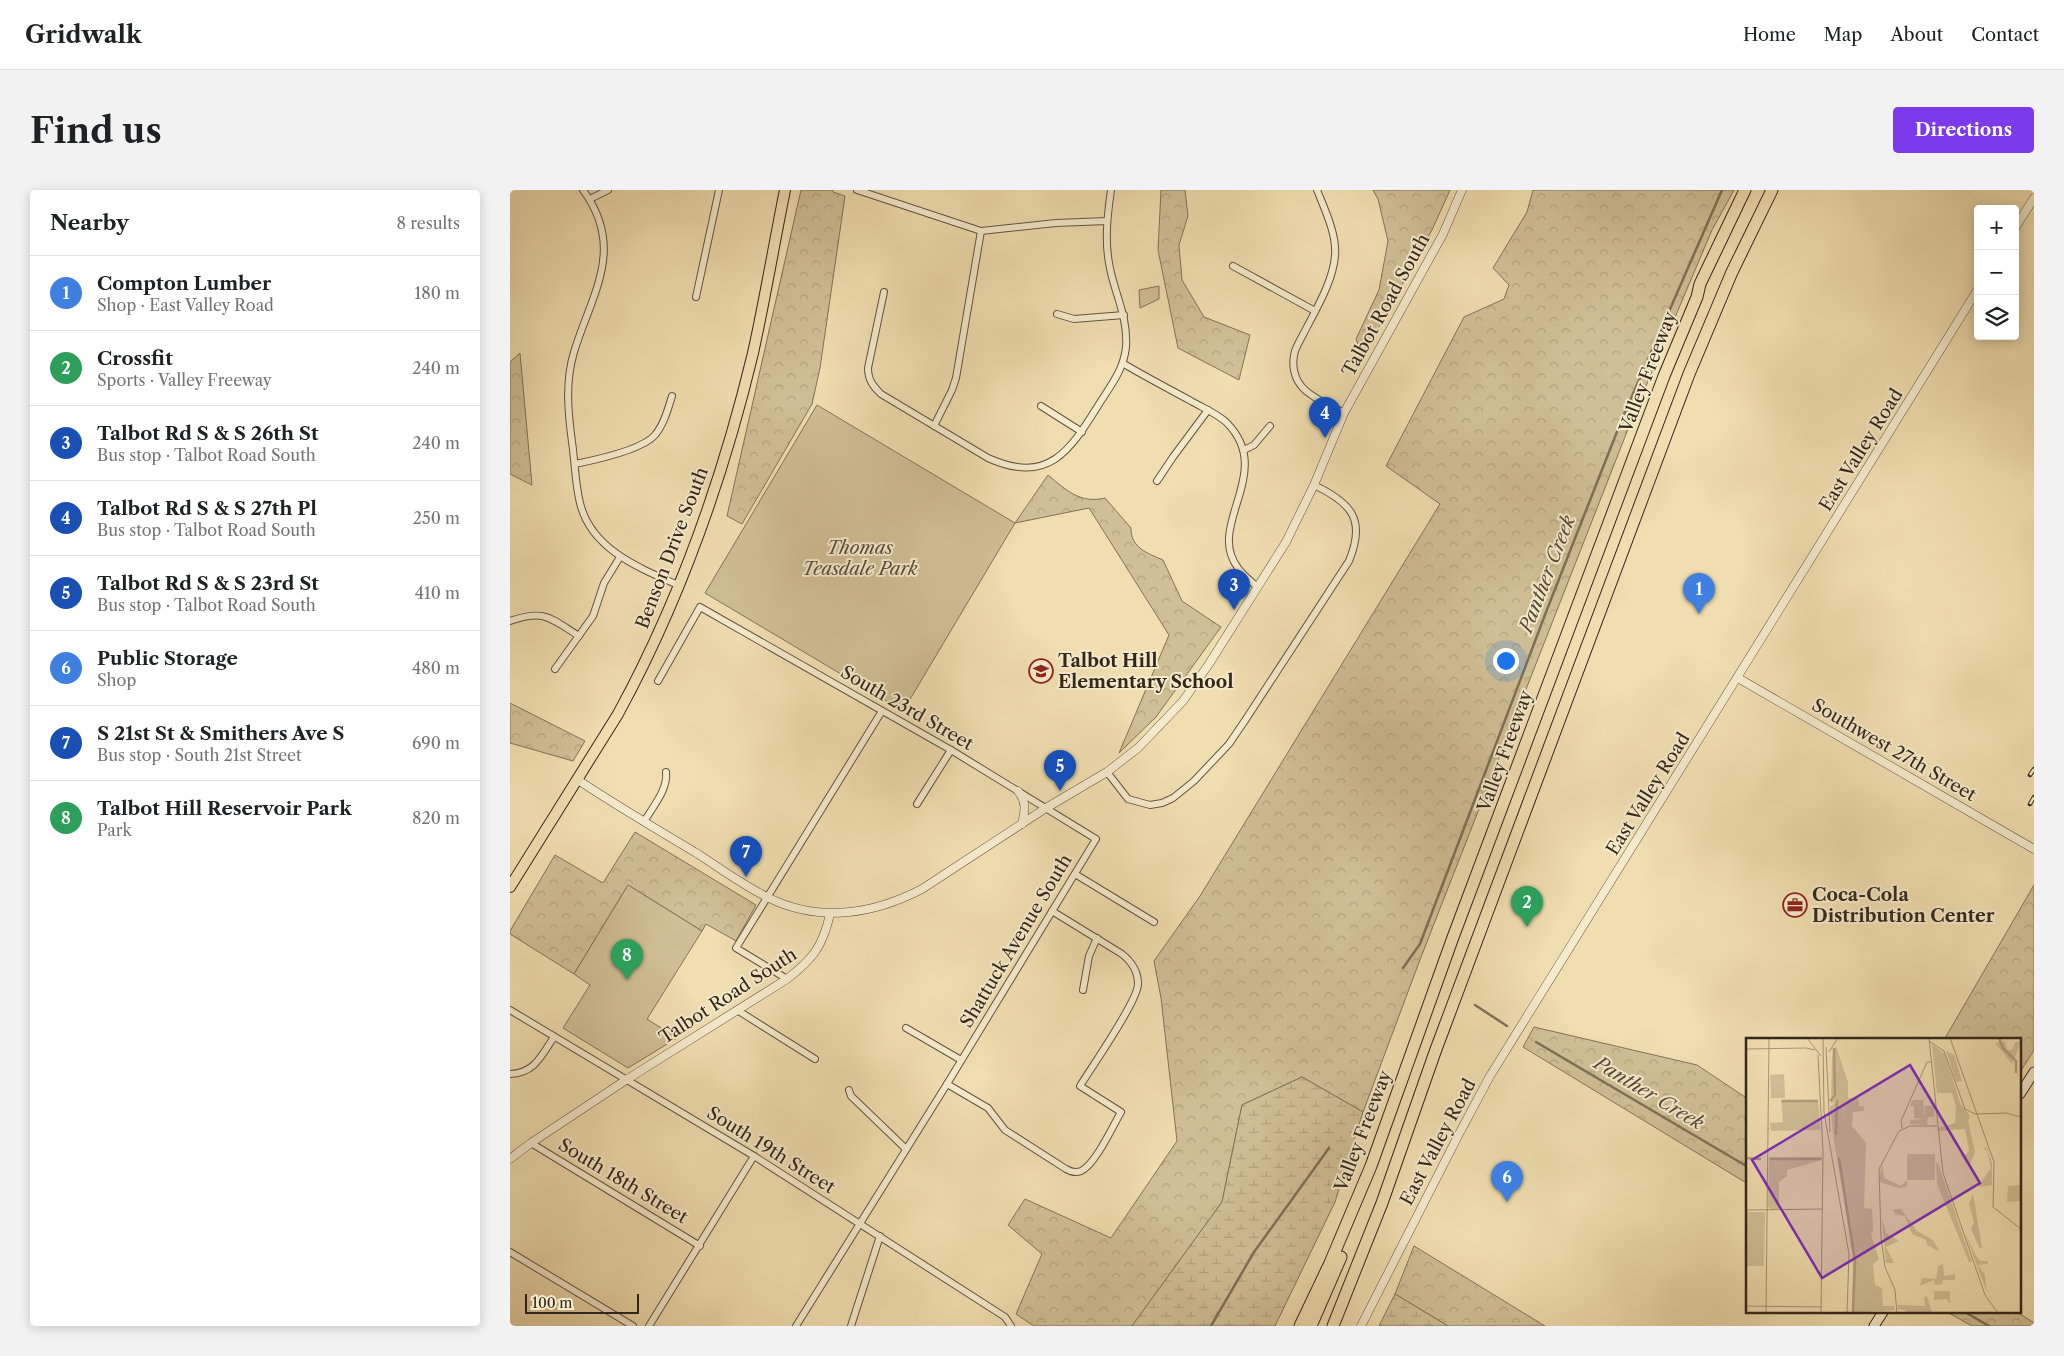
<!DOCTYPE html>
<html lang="en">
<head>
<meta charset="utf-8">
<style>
  body { margin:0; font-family:"Libre Caslon Text",serif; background:#f2f2f2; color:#202124 }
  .controls { position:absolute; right:15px; top:15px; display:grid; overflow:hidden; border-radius:5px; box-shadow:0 2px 12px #0003 }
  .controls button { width:45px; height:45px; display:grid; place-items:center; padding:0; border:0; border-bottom:1px solid #e0e0e0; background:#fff; color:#202124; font:25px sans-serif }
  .scale { position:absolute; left:15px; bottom:12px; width:114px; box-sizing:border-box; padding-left:5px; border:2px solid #33271a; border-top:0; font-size:14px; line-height:18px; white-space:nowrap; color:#33271a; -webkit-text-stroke:4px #f5eacc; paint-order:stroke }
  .you { position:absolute; left:995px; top:470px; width:18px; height:18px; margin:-12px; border:4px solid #fff; border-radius:50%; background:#1a73e8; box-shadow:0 0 0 8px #1a73e833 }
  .badge { display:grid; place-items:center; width:32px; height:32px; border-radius:50%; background:#7c3aed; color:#fff; font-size:16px; font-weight:700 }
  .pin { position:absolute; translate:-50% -41px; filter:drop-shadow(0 1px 2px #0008) }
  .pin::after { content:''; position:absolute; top:26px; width:18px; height:15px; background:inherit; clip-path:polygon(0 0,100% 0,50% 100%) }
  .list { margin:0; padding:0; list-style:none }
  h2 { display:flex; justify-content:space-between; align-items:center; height:65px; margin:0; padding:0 20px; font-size:21px }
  h2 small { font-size:16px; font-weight:400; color:#757577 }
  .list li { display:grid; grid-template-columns:32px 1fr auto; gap:15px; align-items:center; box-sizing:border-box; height:75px; padding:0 20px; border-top:1px solid #e0e0e0 }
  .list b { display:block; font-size:19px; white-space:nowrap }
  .list p { margin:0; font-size:16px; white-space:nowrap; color:#757577 }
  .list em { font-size:16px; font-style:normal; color:#757577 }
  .icon { flex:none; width:28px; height:28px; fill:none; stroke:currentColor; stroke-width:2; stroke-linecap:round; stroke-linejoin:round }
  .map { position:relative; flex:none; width:1524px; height:1136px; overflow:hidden; border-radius:5px }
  header { display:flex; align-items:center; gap:30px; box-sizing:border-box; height:70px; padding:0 25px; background:#fff; border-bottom:1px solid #e0e0e0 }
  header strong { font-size:24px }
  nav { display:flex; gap:28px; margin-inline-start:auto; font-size:18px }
  .intro { display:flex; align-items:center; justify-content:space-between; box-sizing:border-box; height:120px; padding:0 30px }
  h1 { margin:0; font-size:35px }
  .button { padding:12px 22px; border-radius:5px; background:#7c3aed; color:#fff; font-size:18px; font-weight:700 }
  main { display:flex; gap:30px; padding:0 30px }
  aside { flex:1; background:#fff; border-radius:5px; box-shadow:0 2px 12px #0003 }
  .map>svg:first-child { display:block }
</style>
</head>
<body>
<header>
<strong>Gridwalk</strong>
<nav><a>Home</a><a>Map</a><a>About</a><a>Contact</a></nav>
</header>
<div class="intro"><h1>Find us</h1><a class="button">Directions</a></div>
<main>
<aside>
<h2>Nearby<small>8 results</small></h2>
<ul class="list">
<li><span class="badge" style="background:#3f7fe0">1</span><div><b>Compton Lumber</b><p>Shop · East Valley Road</p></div><em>180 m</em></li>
<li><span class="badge" style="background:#2e9e5b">2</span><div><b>Crossfit</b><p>Sports · Valley Freeway</p></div><em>240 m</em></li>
<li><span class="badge" style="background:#1a4fb4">3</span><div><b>Talbot Rd S &amp; S 26th St</b><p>Bus stop · Talbot Road South</p></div><em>240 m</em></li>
<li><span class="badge" style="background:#1a4fb4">4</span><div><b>Talbot Rd S &amp; S 27th Pl</b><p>Bus stop · Talbot Road South</p></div><em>250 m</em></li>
<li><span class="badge" style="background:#1a4fb4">5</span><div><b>Talbot Rd S &amp; S 23rd St</b><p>Bus stop · Talbot Road South</p></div><em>410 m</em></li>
<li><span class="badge" style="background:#3f7fe0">6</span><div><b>Public Storage</b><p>Shop</p></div><em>480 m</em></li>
<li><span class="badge" style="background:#1a4fb4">7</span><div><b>S 21st St &amp; Smithers Ave S</b><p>Bus stop · South 21st Street</p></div><em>690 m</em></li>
<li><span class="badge" style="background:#2e9e5b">8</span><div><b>Talbot Hill Reservoir Park</b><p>Park</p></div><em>820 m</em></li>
</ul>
</aside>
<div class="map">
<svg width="1524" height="1136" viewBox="0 0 1524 1136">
  <defs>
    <pattern id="forest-crowns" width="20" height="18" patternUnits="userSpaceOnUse" patternTransform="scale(1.25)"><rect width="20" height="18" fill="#d0bf96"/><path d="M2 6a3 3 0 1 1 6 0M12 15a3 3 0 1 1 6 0" fill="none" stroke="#b3a481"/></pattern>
    <pattern id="wetland-marsh" width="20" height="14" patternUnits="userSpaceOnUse" patternTransform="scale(1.25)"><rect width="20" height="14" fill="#d0bf96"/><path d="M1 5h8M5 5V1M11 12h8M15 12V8" fill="none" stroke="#b3a481"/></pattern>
  </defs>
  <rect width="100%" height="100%" fill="#f0deb0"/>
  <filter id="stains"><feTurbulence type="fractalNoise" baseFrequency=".004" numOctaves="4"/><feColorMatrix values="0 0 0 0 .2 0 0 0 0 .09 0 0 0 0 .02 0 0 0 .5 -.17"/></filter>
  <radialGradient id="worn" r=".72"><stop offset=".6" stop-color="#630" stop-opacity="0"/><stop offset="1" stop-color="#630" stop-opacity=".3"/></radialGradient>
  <g fill="url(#forest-crowns)" stroke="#827358">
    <path d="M291 0H323V2L335 6 310 178 302 214 232 334 217 326Z"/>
    <path d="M651 0H675L678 26 669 55 672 90 694 127 740 145 729 190 668 158 648 60Z"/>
    <path d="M863 0H940L922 40 853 166 846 149 869 100 878 51 868 9Z"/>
    <path d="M1023 0H1224L1202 40 1122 229 911 767 853 922 792 887 732 915 712 1012 622 1136H524L506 1124 532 1064 498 1035 515 1009 601 1048 667 951 651 808 644 771 690 706 930 314 876 276 954 127 994 109 999 95 983 78 1017 22Z"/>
    <path d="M10 163 22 295 0 284V172Z"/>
    <path d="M538 285C556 300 570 314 595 308L621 338C621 358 637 363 653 370L672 411 711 437 646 527 609 563 659 445 579 318 505 333Z"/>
    <path d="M0 513 75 551 63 571 0 553Z"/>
    <path d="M125 642 246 715 226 751 196 734 192 741 118 695 64 784 0 744V741L45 665 93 693Z"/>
    <path d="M1524 695V860L1510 882V850H1434Z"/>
    <path d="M1024 837 1187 875 1238 909V994L1013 857Z"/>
    <path d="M904 1056 1035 1136H938L885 1104Z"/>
    <path d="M1437 1122H1507L1524 1133V1136H1462Z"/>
  </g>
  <g fill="url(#wetland-marsh)" stroke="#827358">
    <path d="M792 887 853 922 825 1012 765 1136H622L712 1012 732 915Z"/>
    <path d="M885 1104 938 1136H869Z"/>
  </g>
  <g fill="#d0bf96" stroke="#827358">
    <path d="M649 96V109L630 118 629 100Z"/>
    <path d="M307 215 505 333 393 521 195 403Z"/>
    <path d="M118 695 192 741 137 829 167 848 118 878 53 838 80 795 64 784Z"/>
  </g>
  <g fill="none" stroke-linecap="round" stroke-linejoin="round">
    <g stroke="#7e7055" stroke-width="2.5">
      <path d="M893 778 910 754 1038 417 1112 229 1212 0"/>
      <path d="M965 815 997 836"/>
      <path d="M1026 852 1238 977"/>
      <path d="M1455 1122 1479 1136"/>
      <path d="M701 1136 744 1062 819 958"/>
    </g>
    <g stroke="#625540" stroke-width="8">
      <g id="minor">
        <path d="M73 0C116 59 82 103 64 162 55 192 58 222 62 252 65 272 65 293 70 313 81 359 129 378 168 395"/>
        <path d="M347 0 471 41 546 33 597 31"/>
        <path d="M807 0C815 20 827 45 825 66 823 90 808 116 797 137 793 145 788 153 785 161 781 175 784 190 795 200 806 210 821 216 834 223"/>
        <path d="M80 9 98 0"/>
        <path d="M723 76 805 121"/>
        <path d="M374 102 358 178C358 190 363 196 371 204L478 268C540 296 561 259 591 211 602 194 614 178 616 157 618 130 607 108 601 83 594 55 597 28 601 0"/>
        <path d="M186 107 209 0"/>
        <path d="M547 124 564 129 614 125"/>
        <path d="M614 174C636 187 659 199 681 211 693 218 708 224 717 233 766 283 695 335 728 378 733 385 741 391 747 397"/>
        <path d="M531 216 572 242"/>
        <path d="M424 236 442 200 446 188 471 41"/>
        <path d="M734 260 744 255 760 236"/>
        <path d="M65 274C85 270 132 260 145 245 154 234 158 219 162 206"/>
        <path d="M647 291 663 267 698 220"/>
        <path d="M0 431C35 419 40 428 69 446"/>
        <path d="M45 479 83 426 94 393 110 367"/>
        <path d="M148 491 190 417 441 560 586 649 437 894 286 1136"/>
        <path d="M597 582 618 609 640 615 652 613 663 608 684 591 719 554 736 529 839 371C856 330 842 313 804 295"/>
        <path d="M407 614 441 560"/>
        <path d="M134 632C143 616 158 600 156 582"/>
        <path d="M565 684 644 732"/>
        <path d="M277 789 226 758 372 521"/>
        <path d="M573 800 579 766 587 748"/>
        <path d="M0 820 244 966 495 1127 501 1136"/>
        <path d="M227 820 305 869"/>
        <path d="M396 838 451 870"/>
        <path d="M0 884C25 883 31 866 44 847"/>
        <path d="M437 894 478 918 495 940 556 979C561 982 566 983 571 981 585 975 603 936 611 922L570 896C581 878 628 811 628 794 628 781 622 772 612 764L542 721"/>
        <path d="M339 900 341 906 396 959"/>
        <path d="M21 953 190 1056"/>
        <path d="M0 1062 123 1136"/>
        <path d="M139 1136 244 966"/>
        <path d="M341 1136 370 1046"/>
      </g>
    </g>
    <g stroke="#625540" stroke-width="9">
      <g id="tertiary">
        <path d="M1505 38 1524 8"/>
        <path d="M1228 488 1524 659"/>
        <path d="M68 590C107 616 148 640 188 664 211 679 234 696 259 708 310 733 364 724 412 699L536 618 597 582 628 558 673 511 699 474 776 352 804 295 834 223 933 44 952 0"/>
        <path d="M508 601C517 612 515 621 512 634"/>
        <path d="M0 969 21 953 116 890 277 789C303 769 313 756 320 724"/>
        <path d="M851 1136 949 944 980 886 1468 99"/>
      </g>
    </g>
    <g stroke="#33271a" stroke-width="11">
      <g id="secondary">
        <path d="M1510 904 1524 882"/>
        <path d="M1364 1136 1373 1122"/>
      </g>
    </g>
    <g stroke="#33271a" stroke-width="12">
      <path id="primary" d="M0 697 108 524C169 412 213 288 243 163 255 109 264 54 275 0"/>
    </g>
    <g stroke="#33271a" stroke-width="13">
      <g id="motorway">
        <path d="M790 1136 820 1073 861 976 942 750 1154 186 1187 107 1190 94 1235 0"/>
        <path d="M801 1136 831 1067"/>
        <path d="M823 1136 872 1013 925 862 1179 184 1222 82 1262 0"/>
      </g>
    </g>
    <use href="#minor" stroke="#f5eacc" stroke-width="6"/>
    <use href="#tertiary" stroke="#f5eacc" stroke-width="8"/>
    <use href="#secondary" stroke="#f5eacc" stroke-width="9"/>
    <use href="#primary" stroke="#f0deb0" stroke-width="10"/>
    <use href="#motorway" stroke="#f0deb0" stroke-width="11"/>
    <g stroke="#33271a" stroke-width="4.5">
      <g id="rail">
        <path d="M1520 585 1524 579"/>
        <path d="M1520 614 1524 607"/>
      </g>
    </g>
    <use href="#rail" stroke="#f5eacc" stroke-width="2.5" stroke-dasharray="8" stroke-linecap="butt"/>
  </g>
  <defs>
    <g id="school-ring" transform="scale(1.25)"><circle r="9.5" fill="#f5eacc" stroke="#8f2418" stroke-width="1.5"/><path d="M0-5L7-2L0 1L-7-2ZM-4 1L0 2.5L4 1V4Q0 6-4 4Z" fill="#8f2418"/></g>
    <g id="office-ring" transform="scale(1.25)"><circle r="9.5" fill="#f5eacc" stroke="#8f2418" stroke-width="1.5"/><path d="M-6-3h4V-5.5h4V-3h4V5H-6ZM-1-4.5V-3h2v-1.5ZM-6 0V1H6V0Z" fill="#8f2418"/></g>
  </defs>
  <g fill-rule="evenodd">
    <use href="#school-ring" x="531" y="481"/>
    <use href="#office-ring" x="1285" y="715"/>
  </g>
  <g text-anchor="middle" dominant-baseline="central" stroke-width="4" stroke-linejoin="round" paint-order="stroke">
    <g font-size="18" fill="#33271a" stroke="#f5eacc">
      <text transform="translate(876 115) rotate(-61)">Talbot Road South</text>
      <text transform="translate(1138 182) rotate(-69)">Valley Freeway</text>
      <text transform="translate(1351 260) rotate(-58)">East Valley Road</text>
      <text transform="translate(162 358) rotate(-69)">Benson Drive South</text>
      <text transform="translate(397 518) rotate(30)">South 23rd Street</text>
      <text transform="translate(1384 560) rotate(30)">Southwest 27th Street</text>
      <text transform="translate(995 561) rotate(-70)">Valley Freeway</text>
      <text transform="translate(1138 604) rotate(-58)">East Valley Road</text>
      <text transform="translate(506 751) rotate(-59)">Shattuck Avenue South</text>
      <text transform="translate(218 806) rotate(-33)">Talbot Road South</text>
      <text transform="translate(853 941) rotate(-69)">Valley Freeway</text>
      <text transform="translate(928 952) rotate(-62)">East Valley Road</text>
      <text transform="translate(261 960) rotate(32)">South 19th Street</text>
      <text transform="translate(113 991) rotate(31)">South 18th Street</text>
    </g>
    <g font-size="18" font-style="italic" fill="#5a4d39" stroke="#f5eacc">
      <text x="350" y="358">Thomas<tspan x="350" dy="21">Teasdale Park</tspan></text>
    </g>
    <g font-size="18" font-weight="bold" fill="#33271a" stroke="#f5eacc" text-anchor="start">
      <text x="548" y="471">Talbot Hill<tspan x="548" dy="21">Elementary School</tspan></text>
      <text x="1302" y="705">Coca-Cola<tspan x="1302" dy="21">Distribution Center</tspan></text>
    </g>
    <g font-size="19" font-style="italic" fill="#584b38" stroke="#f5eacc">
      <text transform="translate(1037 384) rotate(-69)">Panther Creek</text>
      <text transform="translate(1139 903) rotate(31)">Panther Creek</text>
    </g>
  </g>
  <g transform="translate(1236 848)">
    <rect width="275" height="275" fill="#f0deb0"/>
    <path d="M38 36 39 60H25L24 37ZM0 174H19L18 228H0Z" fill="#d0bf96"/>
    <path d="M259 3 261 12H266L269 4H275L266 26 249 5ZM186 6 199 16 214 65 224 78 222 83 229 114 223 129 214 116H221L223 112 219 91 192 93V90L209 85 210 68 206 55H191ZM90 8 102 44V60H112L113 68 118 69V73L107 74 106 88 120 105 118 170 126 171 127 192 125 196 133 222 127 226 129 247 136 250 137 268H148L149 272 106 275 107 216 88 103H97L99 64 93 61 85 66 86 20ZM200 13 208 17 216 43 210 44ZM35 62H43L44 86H74L75 92 25 93 24 85 37 84ZM179 68H188V79H182L181 87 164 86V82L179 81ZM240 108 246 125V147L232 149 245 130 241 112 238 111ZM23 119H76V122L41 132V138L33 144V171H25L22 169ZM136 125 138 140 155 148 161 142V149L153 150 133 144ZM190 125H192L226 224H223L191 146ZM227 156 236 209 234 211 225 191 228 184 223 166ZM147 171H155L171 193 187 202 194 214 181 207 180 202 166 196 159 178 149 176ZM136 181 140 195 153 203 140 209 148 225H140ZM218 193 230 218 234 223H242V226L232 227 239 237 241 254ZM188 253H204V266L201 261 188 262ZM181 258 186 275H160L159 272 152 271V267L179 268 178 259Z" fill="#d0bf96"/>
    <path d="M93 61 99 64 98 85 101 96 97 103H88L84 69ZM43 62H72L74 86H43Z" fill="#d0bf96"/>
    <path d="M167 62H177L179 81 168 80V68H164ZM161 116H189V142H161ZM274 147V163L261 164 262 148ZM197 226 198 238 209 236V242H197L196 246 189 247 188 242 174 248 176 240 190 241 192 228Z" fill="#d0bf96"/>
    <path fill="none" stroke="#b0a07d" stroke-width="2.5" d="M253 0 257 10 270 23V35M36 63H72M84 63 89 57 88 10M90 97 91 62M0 120 15 121M93 120 109 224 107 275M24 121H75"/>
    <path fill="none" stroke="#a49574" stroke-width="1" d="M61 0 75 18M77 0 78 74 103 216 101 275M183 0 197 135 239 257 252 275M204 0 248 124 247 169 275 191M183 3 198 13 219 71 229 76 260 75 275 79M80 9 84 94M0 11 60 10 69 12M83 14 92 0M72 17 77 114 75 275M156 90 155 83 181 24H186M22 92 23 0M0 172 77 171M0 268 76 269M20 275 22 90M151 275 149 252 139 229 135 199 133 131 153 93 164 88H191"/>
    <path fill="#7b2cbf" fill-opacity="0.15" stroke="#7b2cbf" stroke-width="2.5" d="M164 27 234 145 76 240 6 122Z"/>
    <rect width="275" height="275" fill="none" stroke="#33271a" stroke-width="2.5"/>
  </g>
  <rect width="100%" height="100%" filter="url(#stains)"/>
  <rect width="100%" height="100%" fill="url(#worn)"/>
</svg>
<div class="controls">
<button>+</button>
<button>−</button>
<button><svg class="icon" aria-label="layers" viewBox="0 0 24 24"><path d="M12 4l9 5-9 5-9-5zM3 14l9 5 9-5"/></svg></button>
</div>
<div class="scale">100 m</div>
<div class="you"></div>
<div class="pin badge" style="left:1189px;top:424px;background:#3f7fe0">1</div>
<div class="pin badge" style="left:1017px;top:737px;background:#2e9e5b">2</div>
<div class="pin badge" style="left:724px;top:420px;background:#1a4fb4">3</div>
<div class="pin badge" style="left:815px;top:248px;background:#1a4fb4">4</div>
<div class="pin badge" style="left:550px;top:601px;background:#1a4fb4">5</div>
<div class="pin badge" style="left:997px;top:1012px;background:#3f7fe0">6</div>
<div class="pin badge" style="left:236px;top:687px;background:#1a4fb4">7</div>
<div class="pin badge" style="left:117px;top:790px;background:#2e9e5b">8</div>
</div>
</main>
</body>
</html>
